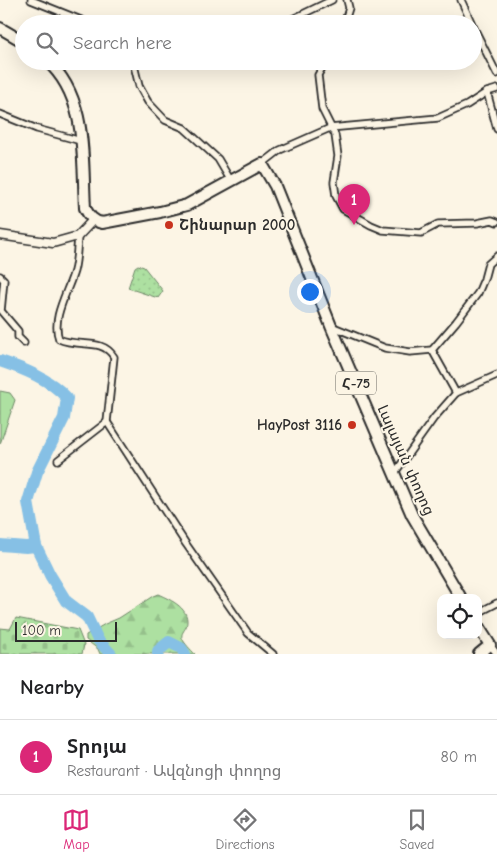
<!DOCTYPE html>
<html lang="en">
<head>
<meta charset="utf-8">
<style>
  body { margin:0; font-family:"Comic Neue","Noto Sans Armenian",sans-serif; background:#f6f6f6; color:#202124 }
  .controls { position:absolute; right:15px; bottom:15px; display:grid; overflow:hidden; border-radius:10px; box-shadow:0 5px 20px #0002 }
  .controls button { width:45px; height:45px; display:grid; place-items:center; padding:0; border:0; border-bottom:1px solid #e0e0e0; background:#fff; color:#202124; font:25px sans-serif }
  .scale { position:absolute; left:15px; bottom:12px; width:102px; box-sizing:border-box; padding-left:5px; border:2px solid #2b2b2b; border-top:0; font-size:14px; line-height:18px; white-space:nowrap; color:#2b2b2b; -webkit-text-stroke:4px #fcf5e5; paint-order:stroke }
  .you { position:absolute; left:309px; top:291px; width:18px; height:18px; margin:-12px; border:4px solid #fff; border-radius:50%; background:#1a73e8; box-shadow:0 0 0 8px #1a73e833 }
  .badge { display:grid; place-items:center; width:32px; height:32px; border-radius:50%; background:#db2777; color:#fff; font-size:16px; font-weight:700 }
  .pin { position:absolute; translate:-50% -41px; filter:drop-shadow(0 1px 2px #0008) }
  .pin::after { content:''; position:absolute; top:26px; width:18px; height:15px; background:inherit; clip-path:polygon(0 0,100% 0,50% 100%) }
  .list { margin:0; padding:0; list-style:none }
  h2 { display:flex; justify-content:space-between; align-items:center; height:65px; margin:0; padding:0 20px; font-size:21px }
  h2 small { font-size:16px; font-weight:400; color:#757577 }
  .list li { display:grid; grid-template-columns:32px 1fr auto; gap:15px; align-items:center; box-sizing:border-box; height:75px; padding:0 20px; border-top:1px solid #e0e0e0 }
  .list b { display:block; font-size:19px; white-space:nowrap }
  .list p { margin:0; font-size:16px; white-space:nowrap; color:#757577 }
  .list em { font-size:16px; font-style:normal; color:#757577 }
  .icon { flex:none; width:28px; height:28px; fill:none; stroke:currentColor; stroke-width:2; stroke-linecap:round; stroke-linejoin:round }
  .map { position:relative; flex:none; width:497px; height:654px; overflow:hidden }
  .search { position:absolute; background:#fff; box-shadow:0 5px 20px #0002; left:15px; right:15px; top:15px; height:55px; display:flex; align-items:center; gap:12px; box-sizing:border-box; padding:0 18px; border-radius:28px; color:#757577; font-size:19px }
  .sheet { height:140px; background:#fff }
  nav { display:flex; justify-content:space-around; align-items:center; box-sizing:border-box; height:70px; border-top:1px solid #e0e0e0; background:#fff; font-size:14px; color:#757577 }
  nav a { display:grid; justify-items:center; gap:2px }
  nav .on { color:#db2777 }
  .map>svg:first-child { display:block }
</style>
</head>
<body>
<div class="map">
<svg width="497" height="654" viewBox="0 0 497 654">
  <defs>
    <pattern id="grass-dots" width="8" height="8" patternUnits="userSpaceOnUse" patternTransform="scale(1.25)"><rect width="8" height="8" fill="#ade0a1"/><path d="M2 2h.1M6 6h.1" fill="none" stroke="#95c08b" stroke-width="1.8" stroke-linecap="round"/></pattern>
    <pattern id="forest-firs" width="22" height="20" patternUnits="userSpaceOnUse" patternTransform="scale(1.25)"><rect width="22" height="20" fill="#ade0a1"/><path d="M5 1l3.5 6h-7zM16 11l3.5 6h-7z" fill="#95c08b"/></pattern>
    <pattern id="cemetery-stones" width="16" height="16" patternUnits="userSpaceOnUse" patternTransform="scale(1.25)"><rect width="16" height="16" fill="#ade0a1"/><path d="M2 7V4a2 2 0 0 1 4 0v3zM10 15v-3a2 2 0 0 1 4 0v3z" fill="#95c08b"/></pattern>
  </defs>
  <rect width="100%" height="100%" fill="#fcf5e5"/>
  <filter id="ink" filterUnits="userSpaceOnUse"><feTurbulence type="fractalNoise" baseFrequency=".02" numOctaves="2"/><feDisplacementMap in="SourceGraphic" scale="10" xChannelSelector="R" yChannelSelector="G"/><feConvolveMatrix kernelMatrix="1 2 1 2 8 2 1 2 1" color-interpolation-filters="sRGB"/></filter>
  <g filter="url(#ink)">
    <path fill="url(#grass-dots)" stroke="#6c8666" d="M138 265 144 267 163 291 158 298 128 288 135 267Z"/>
    <path fill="url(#forest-firs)" stroke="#6c8666" d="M158 594C171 600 192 609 186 627 184 631 181 633 182 638 184 643 191 650 195 654H100L98 649 86 640V635L105 624 119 618 153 596Z"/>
    <path fill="url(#cemetery-stones)" stroke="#6c8666" d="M16 618 78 630 84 645 82 654H0V628L10 629Z"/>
    <path fill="#ade0a1" stroke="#6c8666" d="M0 391 10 393 15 400 0 444Z"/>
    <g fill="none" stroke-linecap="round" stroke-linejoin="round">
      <g stroke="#86c0e5" stroke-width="12">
        <path d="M0 361C24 369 50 379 67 398L64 418 37 472 28 502 36 546 50 575 66 601 87 617 98 640 111 654"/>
        <path d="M0 545 26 547 36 546"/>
        <path d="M158 654V651L169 642 181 648 185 654"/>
      </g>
      <g stroke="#2b2b2b" stroke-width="9">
        <g id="minor">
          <path d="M31 0 91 24"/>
          <path d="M461 0 472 24"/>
          <path d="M282 24 332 0"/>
          <path d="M344 24 349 8 347 0"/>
          <path d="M473 26 497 74"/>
          <path d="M133 61 139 86 148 102 165 120 184 128 218 159 231 181"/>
          <path d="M326 61 318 75 322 109 335 135 338 156 334 182 336 196 343 209 371 225 383 230 421 233 438 224 477 223 492 220 497 222"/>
          <path d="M487 92 497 129"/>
          <path d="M0 114 37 129 81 141"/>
          <path d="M262 164 280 150 330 128 438 118 467 105 487 92 497 89"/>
          <path d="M78 236C77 248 77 260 74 271 68 292 51 318 59 339 78 348 102 337 114 357L107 422 186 544 248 633 273 654"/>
          <path d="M0 276 4 280 1 311 18 331V337L24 343"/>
          <path d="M331 326 385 348 410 352 432 350 456 322 478 293 484 279 488 264 497 256"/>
          <path d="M432 350 456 393"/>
          <path d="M58 460 107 422"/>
          <path d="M394 474 434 418 456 393 497 375"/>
          <path d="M478 613 497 603"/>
          <path d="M490 645 497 654"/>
        </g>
      </g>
      <g stroke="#2b2b2b" stroke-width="11">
        <path id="tertiary" d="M0 235 53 243 78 236 93 220"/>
      </g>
      <g stroke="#2b2b2b" stroke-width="14">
        <g id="trunk">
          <path d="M0 28 24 42"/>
          <path d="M47 61C88 97 82 158 85 208 89 216 93 221 102 223L160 212 187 205 262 164 275 186 331 326 412 515 461 598"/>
          <path d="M478 626 490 645 479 654"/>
        </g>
      </g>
      <use href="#minor" stroke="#fcf5e5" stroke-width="5.5"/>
      <use href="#tertiary" stroke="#fcf5e5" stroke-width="8"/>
      <use href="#trunk" stroke="#fcf5e5" stroke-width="10"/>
    </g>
  </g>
  <g fill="#c8321e" stroke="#fcf5e5" stroke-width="2">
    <circle cx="169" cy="225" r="5"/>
    <circle cx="352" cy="425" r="5"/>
  </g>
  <g text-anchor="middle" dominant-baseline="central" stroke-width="4" stroke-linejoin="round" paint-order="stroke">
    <rect fill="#fcf5e5" stroke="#6a6863" stroke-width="1" x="336" y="371.5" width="40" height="23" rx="4"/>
    <g font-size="14" font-weight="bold" fill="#2b2b2b">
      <text x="356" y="383">Հ-75</text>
    </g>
    <g font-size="15" font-weight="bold" fill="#2b2b2b" stroke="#fcf5e5" text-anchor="start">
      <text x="179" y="225">Շինարար 2000</text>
      <text x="342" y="425" text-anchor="end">HayPost 3116</text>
    </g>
    <g font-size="15" fill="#2b2b2b" stroke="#fcf5e5">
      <text transform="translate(406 460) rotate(66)">Լալայան փողոց</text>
    </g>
  </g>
</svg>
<div class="controls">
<button><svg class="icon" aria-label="locate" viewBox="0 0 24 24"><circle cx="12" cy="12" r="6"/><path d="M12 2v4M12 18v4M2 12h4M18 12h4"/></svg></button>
</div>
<div class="scale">100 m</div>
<div class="you"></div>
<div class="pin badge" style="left:354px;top:225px">1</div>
<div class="search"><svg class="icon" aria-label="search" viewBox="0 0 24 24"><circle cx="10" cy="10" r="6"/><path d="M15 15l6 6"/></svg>Search here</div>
</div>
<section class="sheet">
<h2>Nearby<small></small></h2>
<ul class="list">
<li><span class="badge">1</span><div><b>Տրոյա</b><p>Restaurant · Ավզնոցի փողոց</p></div><em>80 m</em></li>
</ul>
</section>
<nav>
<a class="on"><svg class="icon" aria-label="map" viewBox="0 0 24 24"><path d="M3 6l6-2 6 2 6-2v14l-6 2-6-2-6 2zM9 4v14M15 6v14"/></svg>Map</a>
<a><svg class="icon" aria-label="directions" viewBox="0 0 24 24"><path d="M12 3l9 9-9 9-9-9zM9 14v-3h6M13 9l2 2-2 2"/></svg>Directions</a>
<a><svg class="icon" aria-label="saved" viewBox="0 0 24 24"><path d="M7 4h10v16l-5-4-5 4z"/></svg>Saved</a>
</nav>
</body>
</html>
